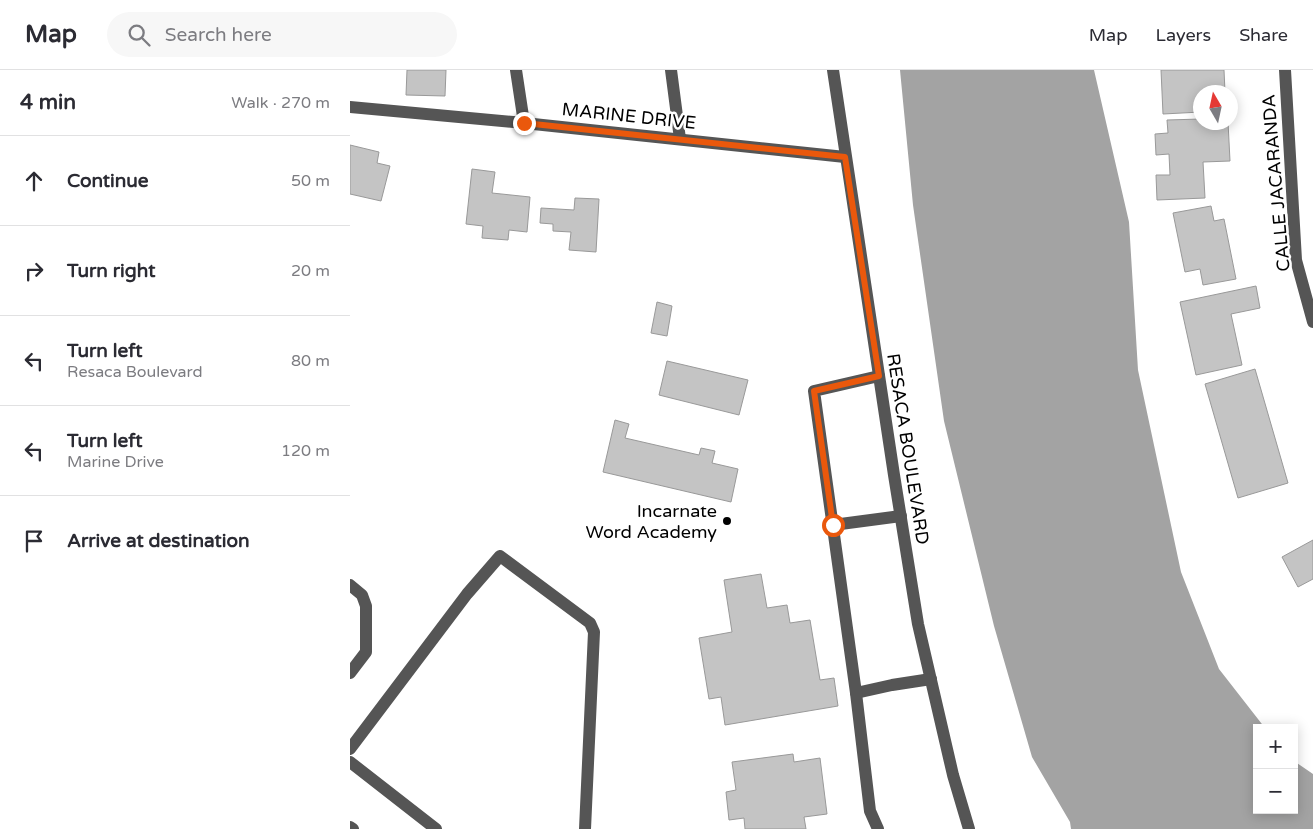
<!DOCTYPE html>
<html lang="en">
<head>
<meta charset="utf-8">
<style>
  body { margin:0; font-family:"Varela Round",sans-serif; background:#f7f7f7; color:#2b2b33 }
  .controls { position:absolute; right:15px; bottom:15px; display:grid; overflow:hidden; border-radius:0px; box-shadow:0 2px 12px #0003 }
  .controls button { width:45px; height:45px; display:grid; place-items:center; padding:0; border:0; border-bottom:1px solid #e1e1e2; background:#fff; color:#2b2b33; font:25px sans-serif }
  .compass { position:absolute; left:843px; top:15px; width:45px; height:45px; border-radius:50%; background:#fff; box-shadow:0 2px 12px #0003; rotate:351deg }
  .stop { position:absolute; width:15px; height:15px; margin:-11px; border:4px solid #ea580c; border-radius:50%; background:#fff }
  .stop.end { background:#ea580c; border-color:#fff; box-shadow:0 1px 5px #0008 }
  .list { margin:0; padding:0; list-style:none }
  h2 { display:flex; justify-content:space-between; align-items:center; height:65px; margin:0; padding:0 20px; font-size:21px }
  h2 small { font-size:16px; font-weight:400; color:#7c7c81 }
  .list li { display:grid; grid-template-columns:32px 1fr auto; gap:15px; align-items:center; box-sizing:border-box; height:90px; padding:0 20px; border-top:1px solid #e1e1e2 }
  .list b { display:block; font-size:19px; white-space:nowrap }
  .list p { margin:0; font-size:16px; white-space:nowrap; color:#7c7c81 }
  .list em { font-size:16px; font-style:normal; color:#7c7c81 }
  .icon { flex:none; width:28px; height:28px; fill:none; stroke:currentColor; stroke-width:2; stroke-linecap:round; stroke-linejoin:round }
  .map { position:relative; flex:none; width:963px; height:759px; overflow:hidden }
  header { display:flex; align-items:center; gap:30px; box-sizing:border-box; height:70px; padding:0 25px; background:#fff; border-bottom:1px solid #e1e1e2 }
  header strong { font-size:24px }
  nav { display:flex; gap:28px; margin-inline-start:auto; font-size:18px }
  .search { width:350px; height:45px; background:#f7f7f7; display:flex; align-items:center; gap:12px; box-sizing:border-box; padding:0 18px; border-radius:28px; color:#7c7c81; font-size:19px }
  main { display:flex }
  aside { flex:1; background:#fff }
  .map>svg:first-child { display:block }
</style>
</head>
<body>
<header>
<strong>Map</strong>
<div class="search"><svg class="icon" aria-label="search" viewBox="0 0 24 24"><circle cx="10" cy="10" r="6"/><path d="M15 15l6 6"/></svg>Search here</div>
<nav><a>Map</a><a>Layers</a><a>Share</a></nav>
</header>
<main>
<aside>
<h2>4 min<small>Walk · 270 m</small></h2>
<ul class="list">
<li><svg class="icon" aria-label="ahead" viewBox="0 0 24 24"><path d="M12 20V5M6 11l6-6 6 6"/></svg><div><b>Continue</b></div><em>50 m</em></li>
<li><svg class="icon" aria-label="right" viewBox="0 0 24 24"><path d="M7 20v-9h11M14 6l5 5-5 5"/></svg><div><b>Turn right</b></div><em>20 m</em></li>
<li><svg class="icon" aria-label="left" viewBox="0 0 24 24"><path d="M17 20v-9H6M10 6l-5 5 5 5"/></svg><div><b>Turn left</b><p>Resaca Boulevard</p></div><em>80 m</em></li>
<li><svg class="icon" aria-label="left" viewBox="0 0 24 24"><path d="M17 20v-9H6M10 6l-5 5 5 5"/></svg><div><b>Turn left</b><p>Marine Drive</p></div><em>120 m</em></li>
<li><svg class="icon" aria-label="arrive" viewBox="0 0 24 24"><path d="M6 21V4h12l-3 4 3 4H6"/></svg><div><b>Arrive at destination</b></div></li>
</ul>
</aside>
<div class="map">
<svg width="963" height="759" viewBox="0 0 963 759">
  <rect width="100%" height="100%" fill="#fff"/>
  <path fill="#a3a3a3" d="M550 0H744L779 152 788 300 831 502 869 599 915 658H907V740H944V691L963 704V759H721L720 752 682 687 644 556 594 351 563 135Z"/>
  <g fill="#c4c4c4" stroke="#999">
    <path d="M57 0H96L95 26 56 25Z"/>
    <path d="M811 0H874L875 22H851V42L813 44Z"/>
    <path d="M851 49V52H878L880 91 853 92 855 128 807 130 806 105H820L819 84 806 85 805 64 818 63 817 50Z"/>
    <path d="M0 75 29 82 27 93 40 96 31 131 0 124Z"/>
    <path d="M122 99 145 102 142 123 180 127 177 162 159 160 158 170 132 168 133 156 116 154Z"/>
    <path d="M225 128 249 129 246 182 219 180 221 162 203 161V154L190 153 191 138 224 140Z"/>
    <path d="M861 136 864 151 874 149 886 209 853 215 850 199 835 202 823 143Z"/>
    <path d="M906 216 910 238 881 244 892 295 846 305 830 232Z"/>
    <path d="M307 232 322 236 317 266 301 263Z"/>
    <path d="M317 291 398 310 389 345 309 325Z"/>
    <path d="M905 299 938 413 888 428 855 314Z"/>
    <path d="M265 350 279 354 275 368 349 385 351 378 365 381 362 393 388 399 381 432 253 402Z"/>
    <path d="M963 470V509L948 517 932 487Z"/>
    <path d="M411 504 417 538 437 535 440 553 460 550 470 610 484 608 488 636 375 655 371 627 359 629 349 568 382 562 374 510Z"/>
    <path d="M443 684 444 692 470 688 477 744 454 747 456 759H395L394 748 379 750 376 722 386 720 382 692Z"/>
  </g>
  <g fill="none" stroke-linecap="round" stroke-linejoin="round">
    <g stroke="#555" stroke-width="12">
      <path d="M166 0 174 53"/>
      <path d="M321 0 330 69"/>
      <path d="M483 0 544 405 568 554 603 705 619 759"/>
      <path d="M935 0 946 190 963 252"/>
      <path d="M0 37 174 53 495 87"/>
      <path d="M483 455 551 446"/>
      <path d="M0 515 12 525 16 536V582L0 603"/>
      <path d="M506 623 542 615 581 609"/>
      <path d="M0 679 117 524 150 486 240 553 244 562 235 759"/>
      <path d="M0 692 86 759"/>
      <path d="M0 757 3 759"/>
      <path d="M528 759 520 741 506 623 464 321 529 306"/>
    </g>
  </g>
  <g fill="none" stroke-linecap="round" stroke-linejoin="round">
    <path stroke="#ea580c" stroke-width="6" d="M174 53 495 87 529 306 464 321 483 455"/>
  </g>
  <circle fill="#000" stroke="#fff" stroke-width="2" cx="377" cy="451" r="5"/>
  <g text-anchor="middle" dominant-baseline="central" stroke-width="5" stroke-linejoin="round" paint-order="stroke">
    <g font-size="18" fill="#000" stroke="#fff">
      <text transform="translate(279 46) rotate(6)">MARINE DRIVE</text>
      <text transform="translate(926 113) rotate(-95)">CALLE JACARANDA</text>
      <text transform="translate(558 379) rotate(81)">RESACA BOULEVARD</text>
    </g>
    <g font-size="18" fill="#000" stroke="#fff" text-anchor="end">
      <text x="367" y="441">Incarnate<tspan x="367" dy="21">Word Academy</tspan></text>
    </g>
  </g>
</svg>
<div class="controls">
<button>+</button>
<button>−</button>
</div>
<svg class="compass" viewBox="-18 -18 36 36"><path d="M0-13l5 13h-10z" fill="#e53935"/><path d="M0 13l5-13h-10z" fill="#7c7c81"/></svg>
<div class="stop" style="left:483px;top:455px"></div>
<div class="stop end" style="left:174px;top:53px"></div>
</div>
</main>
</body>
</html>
